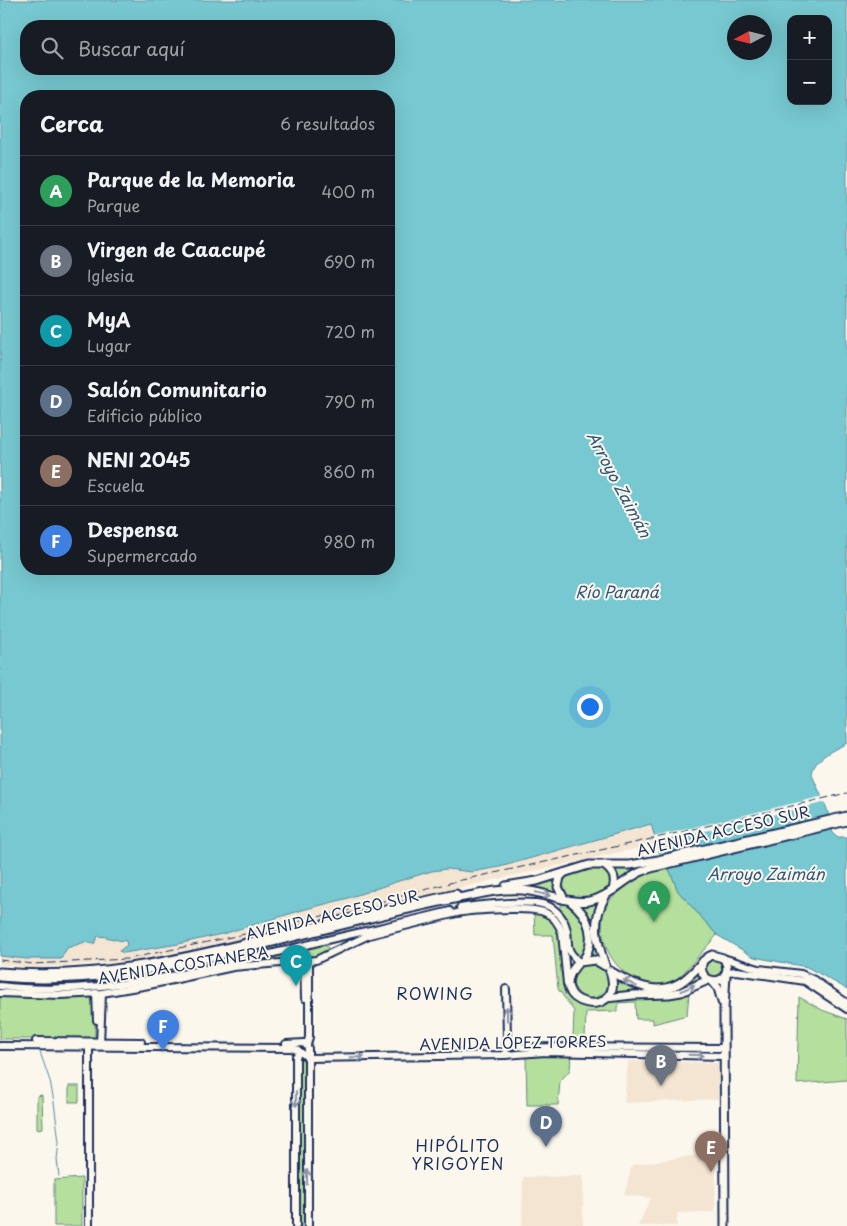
<!DOCTYPE html>
<html lang="es">
<head>
<meta charset="utf-8">
<style>
  body { margin:0; font-family:"Playpen Sans",sans-serif; background:#242831; color:#f1f3f6 }
  .controls { position:absolute; right:15px; top:15px; display:grid; overflow:hidden; border-radius:10px; box-shadow:0 5px 20px #0002 }
  .controls button { width:45px; height:45px; display:grid; place-items:center; padding:0; border:0; border-bottom:1px solid #363941; background:#171b24; color:#f1f3f6; font:25px sans-serif }
  .compass { position:absolute; left:727px; top:15px; width:45px; height:45px; border-radius:50%; background:#171b24; box-shadow:0 5px 20px #0002; rotate:263deg }
  .you { position:absolute; left:589px; top:706px; width:18px; height:18px; margin:-12px; border:4px solid #fff; border-radius:50%; background:#1a73e8; box-shadow:0 0 0 8px #1a73e833 }
  .badge { display:grid; place-items:center; width:32px; height:32px; border-radius:50%; background:#7c3aed; color:#fff; font-size:16px; font-weight:700 }
  .pin { position:absolute; translate:-50% -41px; filter:drop-shadow(0 1px 2px #0008) }
  .pin::after { content:''; position:absolute; top:26px; width:18px; height:15px; background:inherit; clip-path:polygon(0 0,100% 0,50% 100%) }
  .list { margin:0; padding:0; list-style:none }
  h2 { display:flex; justify-content:space-between; align-items:center; height:65px; margin:0; padding:0 20px; font-size:21px }
  h2 small { font-size:16px; font-weight:400; color:#9ea1a6 }
  .list li { display:grid; grid-template-columns:32px 1fr auto; gap:15px; align-items:center; box-sizing:border-box; height:70px; padding:0 20px; border-top:1px solid #363941 }
  .list b { display:block; font-size:19px; white-space:nowrap }
  .list p { margin:0; font-size:16px; white-space:nowrap; color:#9ea1a6 }
  .list em { font-size:16px; font-style:normal; color:#9ea1a6 }
  .icon { flex:none; width:28px; height:28px; fill:none; stroke:currentColor; stroke-width:2; stroke-linecap:round; stroke-linejoin:round }
  .map { position:relative; flex:none; width:847px; height:1226px; overflow:hidden }
  .search { position:absolute; background:#171b24; box-shadow:0 5px 20px #0002; left:20px; top:20px; width:375px; height:55px; display:flex; align-items:center; gap:12px; box-sizing:border-box; padding:0 18px; border-radius:20px; color:#9ea1a6; font-size:19px }
  .panel { position:absolute; background:#171b24; box-shadow:0 5px 20px #0002; left:20px; top:90px; width:375px; height:485px; border-radius:20px }
  .map>svg:first-child { display:block }
</style>
</head>
<body>
<div class="map">
<svg width="847" height="1226" viewBox="0 0 847 1226">
  <rect width="100%" height="100%" fill="#fbf7ec"/>
  <filter id="ink" filterUnits="userSpaceOnUse"><feTurbulence type="fractalNoise" baseFrequency=".02" numOctaves="2"/><feDisplacementMap in="SourceGraphic" scale="10" xChannelSelector="R" yChannelSelector="G"/><feConvolveMatrix kernelMatrix="1 2 1 2 8 2 1 2 1" color-interpolation-filters="sRGB"/></filter>
  <g filter="url(#ink)">
    <g fill="#f4e5d2">
      <path d="M651 824 657 844 498 879 236 940 125 962 32 968 0 964V956L26 959H61L66 948 97 936H107L118 941H126L127 945 124 953 178 944 246 928 306 909 345 899 399 881 432 871 447 869 472 872 500 867Z"/>
      <path d="M628 1061 718 1063V1099L624 1103Z"/>
      <path d="M716 1152 715 1212 677 1213V1226H638L651 1198 624 1195 632 1165Z"/>
      <path d="M583 1176V1226H522L523 1177Z"/>
    </g>
    <g fill="#b5df9c" stroke="#68877d">
      <path d="M651 865 618 884V876L612 868Z"/>
      <path d="M668 866 678 891 717 935 679 978C641 998 603 965 602 926 602 919 602 913 605 907 610 898 636 878 646 873 653 869 661 868 668 866Z"/>
      <path d="M592 869H603L612 876C612 879 612 885 610 888 605 900 571 901 562 894 560 872 573 872 592 869Z"/>
      <path d="M556 877 555 889 558 894 521 888Z"/>
      <path d="M562 902C565 904 570 905 573 907 591 920 592 969 571 949L559 910Z"/>
      <path d="M599 903 600 959 588 958C597 942 594 918 580 906Z"/>
      <path d="M534 911 554 919 560 933 565 986 574 999 606 1002 619 998 687 991 689 993 687 1015 653 1024V1019H636L635 1002 618 1003V1011L586 1012 585 1038H573L574 1011 558 989 553 935H535Z"/>
      <path d="M323 945 327 946 329 951 311 959H302L300 957 302 950Z"/>
      <path d="M294 951 295 960 248 964Z"/>
      <circle cx="714" cy="968" r="10"/>
      <circle cx="591" cy="980" r="18"/>
      <path d="M698 969 702 976 673 991 612 995 616 988V978L637 990 656 991Z"/>
      <rect x="0" y="995" width="95" height="44"/>
      <path d="M799 997 822 1010 847 1019V1080L797 1084Z"/>
      <path d="M571 1053 570 1070 560 1081 558 1105H527L526 1055Z"/>
      <path d="M298 1058 306 1059V1226H298Z"/>
      <rect x="69" y="1086" width="10" height="16"/>
      <path d="M42 1095 43 1128 37 1129V1096Z"/>
      <path d="M82 1178V1226H54V1180Z"/>
    </g>
    <path fill="#77c8d0" stroke="#528ba2" fill-rule="evenodd" d="M0 0H847V743C834 750 813 758 812 775L827 809 833 833 838 837H847V989L807 967 754 957 717 935 678 891 668 866 659 852 651 824 500 867 472 872 447 869 432 871 399 881 345 899 306 909 226 933 178 944 124 953 119 951 127 945 126 941C115 941 108 936 98 936L94 944 85 942 67 948 61 959H26L0 956ZM791 19H828V101H791ZM734 22H764V52H734ZM26 26H389V69H26ZM26 96H389V569H26Z"/>
    <g fill="#fbf7ec">
      <path d="M824 796 827 802 654 843 653 837Z"/>
      <path d="M831 815 834 829 667 869 659 855Z"/>
    </g>
    <g fill="none" stroke-linecap="round" stroke-linejoin="round">
      <path stroke="#528ba2" stroke-width="1" d="M39 1049 50 1081 54 1102 59 1142 57 1159 59 1176"/>
      <g stroke="#1b2f5e" stroke-width="10">
        <g id="major">
          <path d="M460 908C475 905 528 900 542 904 552 906 561 914 565 924 572 942 561 946 579 962"/>
          <path d="M723 958 759 969 801 974 814 980 847 1003"/>
          <path d="M304 962 305 998"/>
          <path d="M727 972 737 971 805 981 847 1009"/>
          <path d="M0 986C99 998 210 969 306 945 354 933 403 923 450 911"/>
          <path d="M0 993 60 995 102 993 149 985 233 967 316 960 369 935 457 913C472 910 533 906 546 913 555 917 559 924 562 933L567 984"/>
          <path d="M96 993 97 1020"/>
          <path d="M507 1039 512 1045 523 1047 724 1048"/>
          <path d="M36 1041 141 1042"/>
          <path d="M100 1044 102 993"/>
          <path d="M286 1044 304 1043 308 1048V1226"/>
          <path d="M307 1045 309 1037V961"/>
          <path d="M0 1046 291 1048 298 1050 308 1058 505 1055 545 1052 724 1056"/>
          <path d="M505 1055 507 1039 506 989"/>
          <path d="M89 1226V1042"/>
          <path d="M296 1226V1056L300 1052"/>
        </g>
      </g>
      <g stroke="#1b2f5e" stroke-width="11">
        <g id="highway">
          <path d="M605 866C614 873 616 879 613 890"/>
          <path d="M506 886 537 881 589 865H630L658 860 847 816"/>
          <path d="M564 899 558 887 560 877 564 873"/>
          <path d="M570 901C590 916 597 939 583 961"/>
          <path d="M605 965C596 939 591 921 606 895"/>
          <path d="M605 966 595 960 579 962C538 1005 628 1024 610 971"/>
          <path d="M610 971C638 988 666 1000 692 973 699 967 703 958 712 955L723 958C729 966 728 974 720 980 707 983 698 974 703 961"/>
          <path d="M0 972C92 980 178 960 267 938 330 923 393 908 456 894"/>
          <path d="M0 977C87 985 170 967 253 947 327 929 400 909 474 895 491 891 513 888 530 891 550 894 569 904 589 901 607 898 619 884 635 875 642 870 651 868 659 866L847 821"/>
          <path d="M712 981 718 988 722 1002"/>
          <path d="M606 998 633 995 669 994 681 992 708 980"/>
          <path d="M725 1226 724 1010 726 974"/>
        </g>
      </g>
      <use href="#major" stroke="#fbf7ec" stroke-width="6"/>
      <use href="#highway" stroke="#fbf7ec" stroke-width="7"/>
      <path stroke="#1b2f5e" stroke-width="1" stroke-dasharray="8 4" stroke-linecap="butt" d="M0 960 33 964 127 959 236 936 365 906 457 881 647 840 847 793"/>
    </g>
    <defs><path id="oneway-shaft" d="M-6 0H5M1.5-3L5.5 0L1.5 3" fill="none" stroke-width="1.6" stroke-linecap="round" stroke-linejoin="round" transform="scale(1.25)"/></defs>
    <g stroke="#8b93a5">
      <use href="#oneway-shaft" transform="translate(543 894) rotate(14)"/>
      <use href="#oneway-shaft" transform="translate(630 983) rotate(-154)"/>
      <use href="#oneway-shaft" transform="translate(688 988) rotate(-25)"/>
      <use href="#oneway-shaft" transform="translate(507 1014) rotate(-91)"/>
      <use href="#oneway-shaft" transform="translate(696 1055) rotate(2)"/>
      <use href="#oneway-shaft" transform="translate(357 1057) rotate(-1)"/>
      <use href="#oneway-shaft" transform="translate(296 1099) rotate(90)"/>
      <use href="#oneway-shaft" transform="translate(307 1177) rotate(-90)"/>
    </g>
  </g>
  <g text-anchor="middle" dominant-baseline="central" stroke-width="4" stroke-linejoin="round" paint-order="stroke">
    <g font-size="15" fill="#1b2f5e" stroke="#fbf7ec">
      <text transform="translate(723 830) rotate(-13)">AVENIDA ACCESO SUR</text>
      <text transform="translate(332 914) rotate(-13)">AVENIDA ACCESO SUR</text>
      <text transform="translate(183 964) rotate(-9)">AVENIDA COSTANERA</text>
      <text transform="translate(513 1042) rotate(-1)">AVENIDA LÓPEZ TORRES</text>
    </g>
    <g font-size="16" font-style="italic" fill="#32557a" stroke="#fbf7ec">
      <text transform="translate(620 484) rotate(62)">Arroyo Zaimán</text>
      <text x="617" y="591">Río Paraná</text>
      <text x="766" y="873">Arroyo Zaimán</text>
    </g>
    <g font-size="16" letter-spacing="1" fill="#1b2f5e" stroke="#fbf7ec">
      <text x="435" y="993">ROWING</text>
      <text x="458" y="1145">HIPÓLITO<tspan x="458" dy="18">YRIGOYEN</tspan></text>
    </g>
  </g>
</svg>
<div class="controls">
<button>+</button>
<button>−</button>
</div>
<svg class="compass" viewBox="-18 -18 36 36"><path d="M0-13l5 13h-10z" fill="#e53935"/><path d="M0 13l5-13h-10z" fill="#9ea1a6"/></svg>
<div class="you"></div>
<div class="pin badge" style="left:654px;top:922px;background:#2e9e5b">A</div>
<div class="pin badge" style="left:661px;top:1086px;background:#6b7280">B</div>
<div class="pin badge" style="left:296px;top:986px;background:#0f9aa8">C</div>
<div class="pin badge" style="left:546px;top:1147px;background:#5c6f8a">D</div>
<div class="pin badge" style="left:711px;top:1172px;background:#8d6e63">E</div>
<div class="pin badge" style="left:163px;top:1051px;background:#3f7fe0">F</div>
<div class="search"><svg class="icon" aria-label="search" viewBox="0 0 24 24"><circle cx="10" cy="10" r="6"/><path d="M15 15l6 6"/></svg>Buscar aquí</div>
<section class="panel">
<h2>Cerca<small>6 resultados</small></h2>
<ul class="list">
<li><span class="badge" style="background:#2e9e5b">A</span><div><b>Parque de la Memoria</b><p>Parque</p></div><em>400 m</em></li>
<li><span class="badge" style="background:#6b7280">B</span><div><b>Virgen de Caacupé</b><p>Iglesia</p></div><em>690 m</em></li>
<li><span class="badge" style="background:#0f9aa8">C</span><div><b>MyA</b><p>Lugar</p></div><em>720 m</em></li>
<li><span class="badge" style="background:#5c6f8a">D</span><div><b>Salón Comunitario</b><p>Edificio público</p></div><em>790 m</em></li>
<li><span class="badge" style="background:#8d6e63">E</span><div><b>NENI 2045</b><p>Escuela</p></div><em>860 m</em></li>
<li><span class="badge" style="background:#3f7fe0">F</span><div><b>Despensa</b><p>Supermercado</p></div><em>980 m</em></li>
</ul>
</section>
</div>
</body>
</html>
